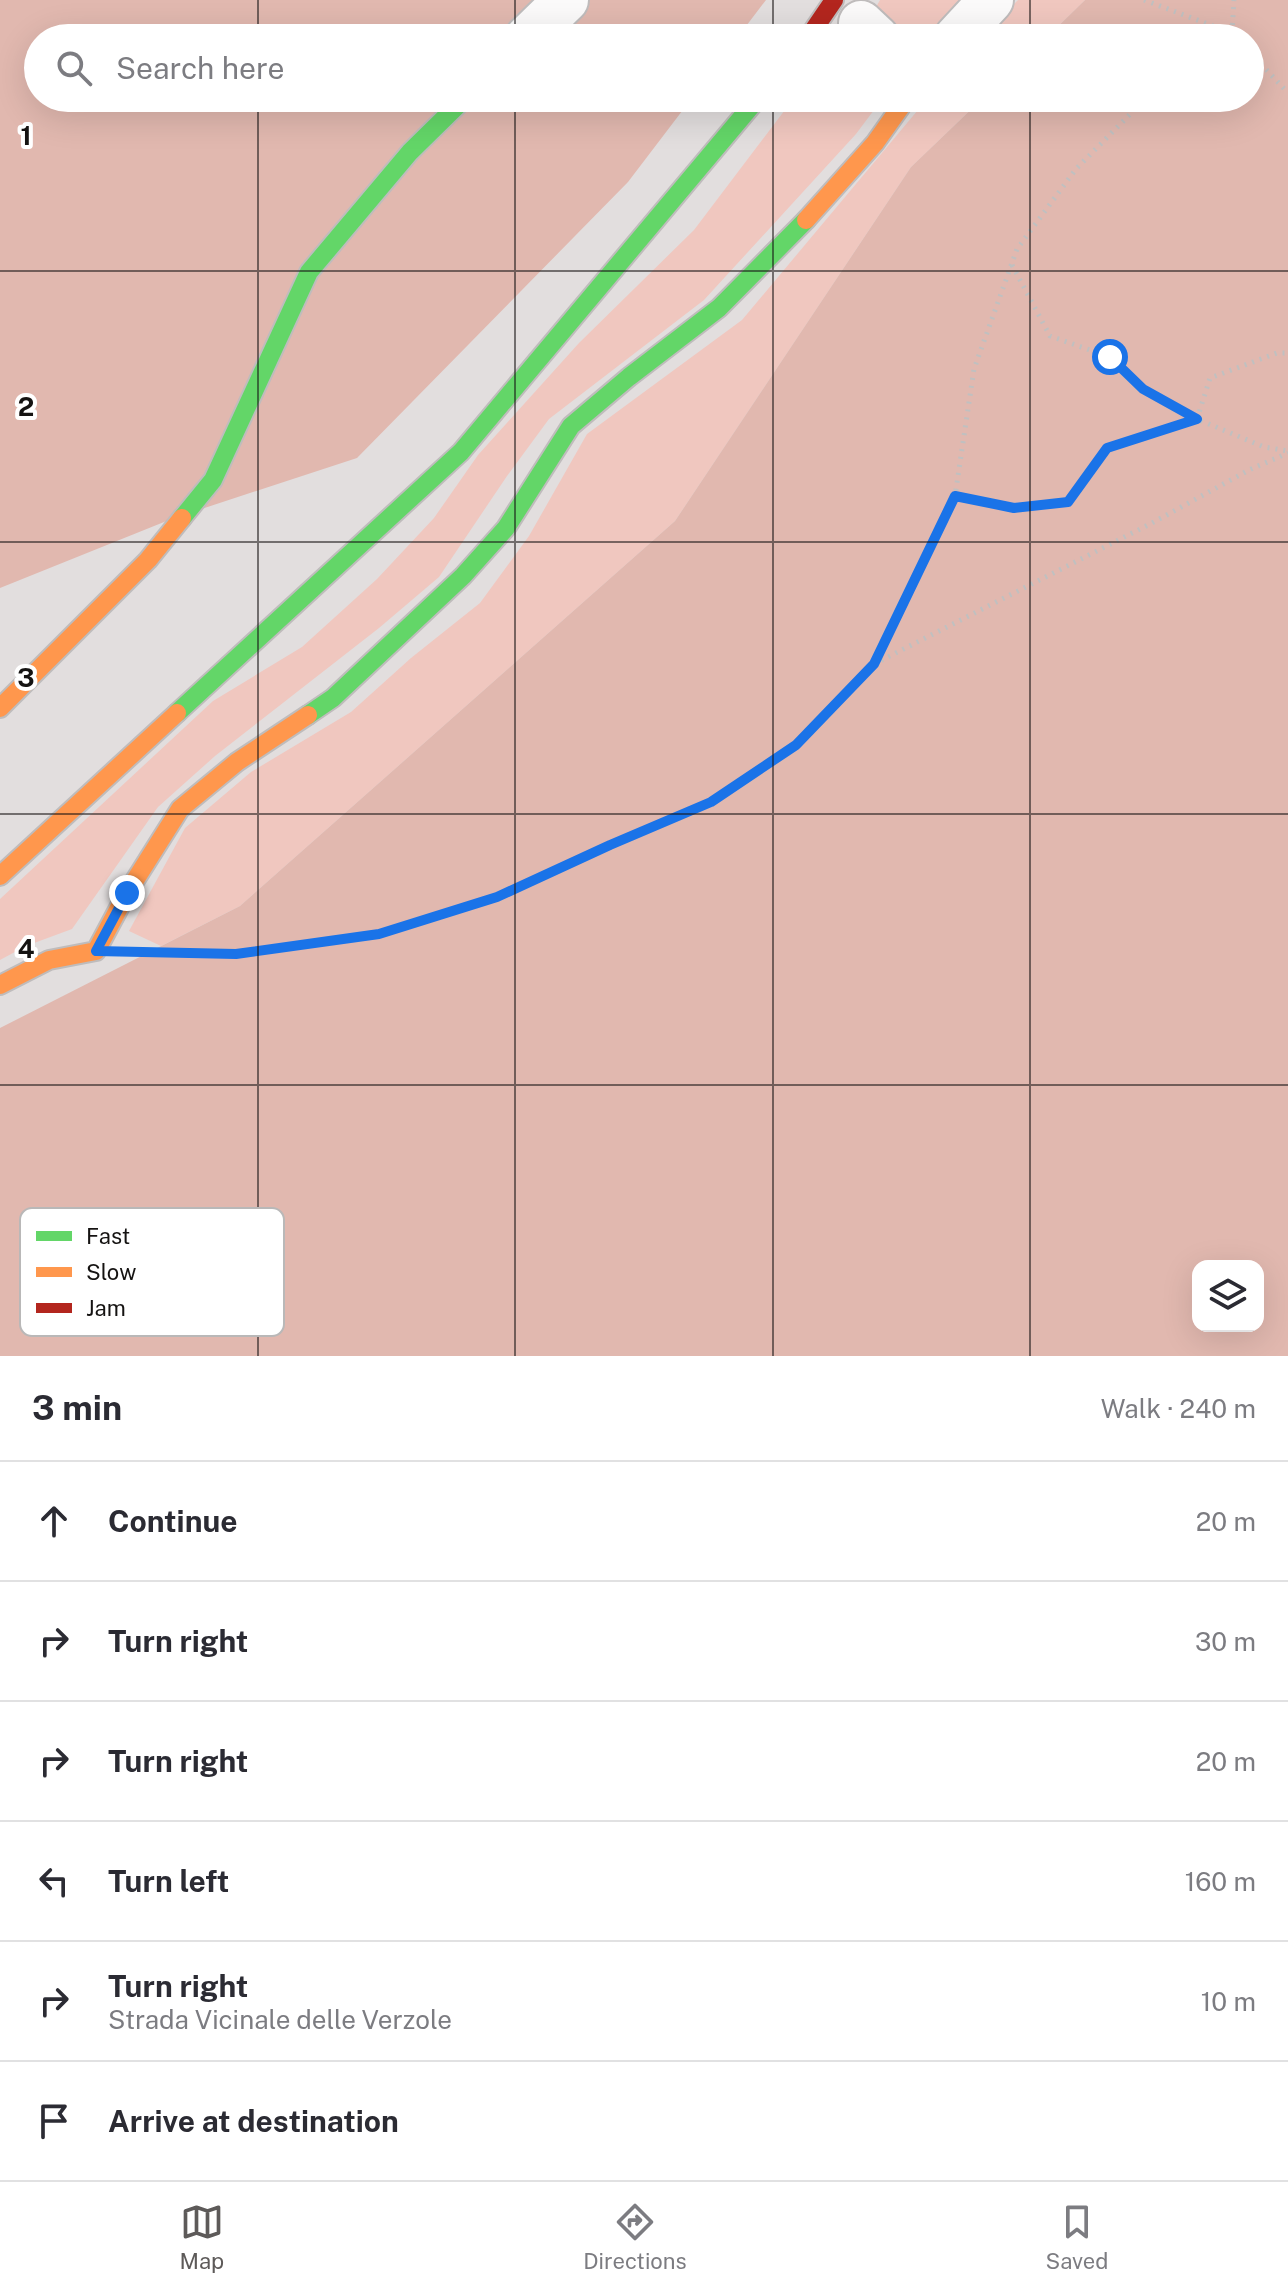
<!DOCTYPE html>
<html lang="en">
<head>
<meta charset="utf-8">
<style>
  body { margin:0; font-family:"Public Sans",sans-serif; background:#f2f2f3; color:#2b2b33 }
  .controls { position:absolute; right:24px; bottom:24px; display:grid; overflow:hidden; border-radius:16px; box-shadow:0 8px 32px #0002 }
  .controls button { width:72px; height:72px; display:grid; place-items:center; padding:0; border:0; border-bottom:2px solid #e1e1e2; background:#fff; color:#2b2b33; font:40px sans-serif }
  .stop { position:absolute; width:24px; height:24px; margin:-18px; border:6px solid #1a73e8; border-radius:50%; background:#fff }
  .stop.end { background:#1a73e8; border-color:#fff; box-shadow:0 2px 8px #0008 }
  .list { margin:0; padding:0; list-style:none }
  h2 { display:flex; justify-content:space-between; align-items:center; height:104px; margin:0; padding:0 32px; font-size:34px }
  h2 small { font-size:26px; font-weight:400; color:#7c7c81 }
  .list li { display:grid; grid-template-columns:52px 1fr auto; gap:24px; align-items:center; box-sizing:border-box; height:120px; padding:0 32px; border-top:2px solid #e1e1e2 }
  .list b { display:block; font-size:30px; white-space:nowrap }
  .list p { margin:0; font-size:26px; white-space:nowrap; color:#7c7c81 }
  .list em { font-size:26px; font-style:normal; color:#7c7c81 }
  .icon { flex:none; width:44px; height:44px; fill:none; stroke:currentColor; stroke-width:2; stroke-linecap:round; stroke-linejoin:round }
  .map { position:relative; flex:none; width:1288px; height:1356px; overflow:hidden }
  .search { position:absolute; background:#fff; box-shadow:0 8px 32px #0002; left:24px; right:24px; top:24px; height:88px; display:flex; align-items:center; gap:20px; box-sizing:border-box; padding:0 28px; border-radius:44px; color:#7c7c81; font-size:30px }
  .sheet { height:824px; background:#fff }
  nav { display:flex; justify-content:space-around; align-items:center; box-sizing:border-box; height:112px; border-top:2px solid #e1e1e2; background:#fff; font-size:22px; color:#7c7c81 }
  nav a { display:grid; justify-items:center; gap:4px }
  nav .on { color:#5d5a59 }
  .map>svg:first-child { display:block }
</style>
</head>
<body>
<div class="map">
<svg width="1288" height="1356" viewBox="0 0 1288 1356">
  <rect width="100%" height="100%" fill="#e2dede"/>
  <g fill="#f0c7bf">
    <path d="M880 0H987L940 38H913L875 9Z"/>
    <path d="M1018 0H1085L1046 38H981Z"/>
    <path d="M794 98H883L856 134 704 300 549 419 507 476 439 577 379 628 215 756 158 807 72 929 26 946 0 960V899L213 701 302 647 377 579 434 518 478 455 579 343 694 230Z"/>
    <path d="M928 98H983L911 167 675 521 240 906 161 946 129 931 185 828 251 772 351 712 411 658 480 603 529 536 587 434 742 320Z"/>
  </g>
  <g fill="#e1b8af" fill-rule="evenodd">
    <path d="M0 0H766L737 38H38V98H692L628 182 357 458 174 518 0 588Z"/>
    <path d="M1085 0H1288V1356H0V1028L240 906 675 521 911 167 983 98H1250V38H1046ZM1198 1266H1258V1326H1198Z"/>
  </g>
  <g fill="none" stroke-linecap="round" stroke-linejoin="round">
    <g stroke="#bfbcbc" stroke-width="48">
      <g id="street">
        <path d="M861 23 877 38"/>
        <path d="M527 38 566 0"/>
        <path d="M956 38 991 0"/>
      </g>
    </g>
    <g stroke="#bfbcbc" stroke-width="22">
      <g id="fast">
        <path d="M182 518 213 480 309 272 410 152 465 98"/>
        <path d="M177 713 461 452 758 98"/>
        <path d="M308 715 333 698 463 576 506 528 571 426 629 377 719 308 806 220"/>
      </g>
    </g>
    <g stroke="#bfbcbc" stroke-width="22">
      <g id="slow">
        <path d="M806 220 875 143 907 98"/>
        <path d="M0 708 148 560 182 518"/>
        <path d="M0 876 177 713"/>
        <path d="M0 985 49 960 96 951 127 893 180 809 237 762 308 715"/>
      </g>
    </g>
    <g stroke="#bfbcbc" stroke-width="22">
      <path id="jam" d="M808 38 834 0"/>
    </g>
    <g stroke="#c0c0c0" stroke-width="5" stroke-dasharray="2 6" stroke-linecap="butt">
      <path d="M1144 0 1232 33 1237 38"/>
      <path d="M1232 33 1234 0"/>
      <path d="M1250 52 1288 93"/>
      <path d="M1012 265 1050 336 1110 357 1143 389 1197 419 1264 447 1288 451"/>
      <path d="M1197 419 1210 378 1277 353H1288"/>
      <path d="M955 496 1014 508 1068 502 1107 448 1196 419"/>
      <path d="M874 664 1152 523 1249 470 1288 453"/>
      <path d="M145 952 236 954 379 934 497 897 610 845 711 802 796 745 874 664 955 496 974 369 1017 249 1076 169 1146 98"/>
    </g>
    <use href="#street" stroke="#fbfafa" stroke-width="44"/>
    <use href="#fast" stroke="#63d668" stroke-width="18"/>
    <use href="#slow" stroke="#ff974d" stroke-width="18"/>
    <use href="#jam" stroke="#b3261e" stroke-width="18"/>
  </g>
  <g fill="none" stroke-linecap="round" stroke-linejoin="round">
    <path stroke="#1a73e8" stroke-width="10" d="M127 893 96 951 236 954 379 934 497 897 610 845 711 802 796 745 874 664 955 496 1014 508 1068 502 1107 448 1197 419 1143 389 1110 357"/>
  </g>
  <path fill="none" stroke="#151312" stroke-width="2" stroke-opacity="0.55" d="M258 0V38M515 0V38M773 0V38M1030 0V38M258 98V1356M515 98V1356M773 98V1356M1030 98V1356M0 271H1288M0 542H1288M0 814H1288M0 1085H1288"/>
  <rect x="20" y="1208" width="264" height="128" rx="12" fill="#fff" stroke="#b9b8b8" stroke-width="2"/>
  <rect x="36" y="1231" width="36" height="10" fill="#63d668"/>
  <rect x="36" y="1267" width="36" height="10" fill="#ff974d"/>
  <rect x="36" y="1303" width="36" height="10" fill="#b3261e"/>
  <g font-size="22" fill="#151312">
    <text x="86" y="1244">Fast</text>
    <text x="86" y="1280">Slow</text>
    <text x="86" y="1316">Jam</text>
  </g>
  <g font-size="26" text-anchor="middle" font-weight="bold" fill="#151312" stroke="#fff" stroke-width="8" stroke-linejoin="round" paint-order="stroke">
    <text x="26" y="145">1</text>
    <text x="26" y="416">2</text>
    <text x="26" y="687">3</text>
    <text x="26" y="958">4</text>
  </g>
</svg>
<div class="controls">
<button><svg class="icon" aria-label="layers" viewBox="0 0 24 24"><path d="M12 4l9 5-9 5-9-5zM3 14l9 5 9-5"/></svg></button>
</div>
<div class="stop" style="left:1110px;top:357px"></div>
<div class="stop end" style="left:127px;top:893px"></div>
<div class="search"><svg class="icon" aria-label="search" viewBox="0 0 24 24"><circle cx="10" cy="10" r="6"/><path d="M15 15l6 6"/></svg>Search here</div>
</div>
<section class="sheet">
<h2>3 min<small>Walk · 240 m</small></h2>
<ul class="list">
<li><svg class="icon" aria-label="ahead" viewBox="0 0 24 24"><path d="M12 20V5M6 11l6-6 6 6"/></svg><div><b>Continue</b></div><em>20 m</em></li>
<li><svg class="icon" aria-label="right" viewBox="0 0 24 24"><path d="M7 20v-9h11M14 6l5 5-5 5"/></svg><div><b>Turn right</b></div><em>30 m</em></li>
<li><svg class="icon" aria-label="right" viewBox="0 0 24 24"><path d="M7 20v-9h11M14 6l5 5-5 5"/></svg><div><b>Turn right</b></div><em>20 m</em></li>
<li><svg class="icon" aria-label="left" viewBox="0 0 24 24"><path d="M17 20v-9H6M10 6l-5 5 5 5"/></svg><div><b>Turn left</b></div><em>160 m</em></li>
<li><svg class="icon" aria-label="right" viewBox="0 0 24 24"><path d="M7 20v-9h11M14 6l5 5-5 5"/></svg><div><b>Turn right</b><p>Strada Vicinale delle Verzole</p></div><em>10 m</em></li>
<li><svg class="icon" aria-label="arrive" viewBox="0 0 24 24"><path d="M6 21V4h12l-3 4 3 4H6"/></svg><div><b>Arrive at destination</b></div></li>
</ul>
</section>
<nav>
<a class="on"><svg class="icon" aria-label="map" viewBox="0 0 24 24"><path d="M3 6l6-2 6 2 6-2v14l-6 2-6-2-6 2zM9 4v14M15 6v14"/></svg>Map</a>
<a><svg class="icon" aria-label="directions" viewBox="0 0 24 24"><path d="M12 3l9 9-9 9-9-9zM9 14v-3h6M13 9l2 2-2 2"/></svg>Directions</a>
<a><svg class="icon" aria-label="saved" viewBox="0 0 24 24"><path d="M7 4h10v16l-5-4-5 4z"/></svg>Saved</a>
</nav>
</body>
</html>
